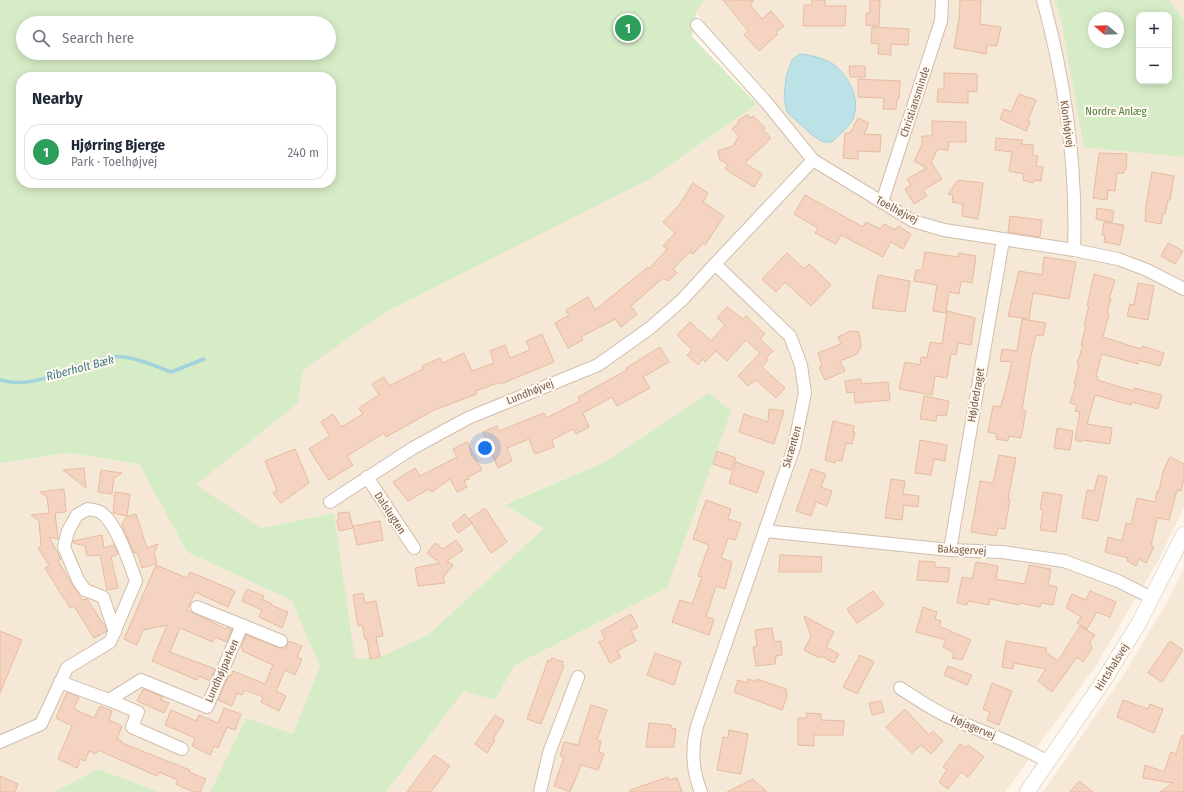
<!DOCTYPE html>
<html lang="en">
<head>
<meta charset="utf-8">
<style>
  body { margin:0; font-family:"Fira Sans Condensed",sans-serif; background:#f2f2f3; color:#1f2937 }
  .controls { position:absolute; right:12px; top:12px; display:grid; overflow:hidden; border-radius:8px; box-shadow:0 2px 10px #0003 }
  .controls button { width:36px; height:36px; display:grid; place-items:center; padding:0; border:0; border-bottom:1px solid #e0e1e3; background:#fff; color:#1f2937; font:20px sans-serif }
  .compass { position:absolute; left:1088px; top:12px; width:36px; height:36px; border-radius:50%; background:#fff; box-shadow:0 2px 10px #0003; rotate:289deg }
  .you { position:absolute; left:485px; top:448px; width:14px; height:14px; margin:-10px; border:3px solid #fff; border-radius:50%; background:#1a73e8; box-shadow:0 0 0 6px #1a73e833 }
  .badge { display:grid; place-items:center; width:26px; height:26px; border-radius:50%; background:#eb6f4b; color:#fff; font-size:13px; font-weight:700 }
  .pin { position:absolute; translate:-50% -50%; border:2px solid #fff; box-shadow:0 1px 4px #0006 }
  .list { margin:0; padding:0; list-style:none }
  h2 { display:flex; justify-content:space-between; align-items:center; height:52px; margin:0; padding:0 16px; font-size:17px }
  h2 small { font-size:13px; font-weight:400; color:#747a83 }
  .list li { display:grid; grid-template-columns:26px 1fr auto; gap:12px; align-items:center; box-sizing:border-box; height:56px; margin:0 8px 8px; padding:0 8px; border:1px solid #e0e1e3; border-radius:16px }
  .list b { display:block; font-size:15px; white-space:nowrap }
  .list p { margin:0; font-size:13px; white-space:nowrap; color:#747a83 }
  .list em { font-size:13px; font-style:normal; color:#747a83 }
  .icon { flex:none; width:22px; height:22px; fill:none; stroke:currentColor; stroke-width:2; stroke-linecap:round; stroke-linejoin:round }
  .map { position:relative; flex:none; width:1184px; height:792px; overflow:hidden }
  .search { position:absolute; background:#fff; box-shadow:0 2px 10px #0003; left:16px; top:16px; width:320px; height:44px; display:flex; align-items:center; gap:10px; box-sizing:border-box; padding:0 14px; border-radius:22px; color:#747a83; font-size:15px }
  .panel { position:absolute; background:#fff; box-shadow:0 2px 10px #0003; left:16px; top:72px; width:320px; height:116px; border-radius:16px }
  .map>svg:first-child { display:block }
</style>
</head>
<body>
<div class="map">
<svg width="1184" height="792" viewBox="0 0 1184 792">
  <rect width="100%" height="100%" fill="#fdf5e9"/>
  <g fill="#f5e8d7">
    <path d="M704 0H1055L1062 24 1174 155 1184 157V507L1157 563 1095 667 1005 792H386L464 691 495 700 515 665 667 588 649 432 605 462 505 504 544 528 428 635 378 658 355 660 334 513 261 528 195 485 298 403 303 370 386 312 650 179 770 95 696 13Z"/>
    <path d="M1169 0H1184V20Z"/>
    <path d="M68 453 139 464 187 552 291 600 320 666 293 734 246 718 210 792H159L98 769 54 792H0V463Z"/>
    <path d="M1184 568V792H1043L1123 676 1166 604Z"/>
  </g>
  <g fill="#d6ecc6" fill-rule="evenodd">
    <path d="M0 0H704L696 13 692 37 757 104 650 179 386 312 303 370 298 403 196 485 261 528 334 513 355 659 378 658 428 635 544 528 504 505 605 462 709 393 731 411 667 588 515 665 495 700 464 691 386 792H210L246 718 293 734 320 666 291 600 187 552 139 464 68 453 0 463ZM23 23H329V53H23ZM21 77H331V183H21Z"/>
    <path d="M1055 0H1169L1184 20V157L1084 147 1062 24ZM1139 15H1169V81H1139ZM1094 18H1118V42H1094Z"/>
    <path d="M98 769 159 792H54Z"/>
  </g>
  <path fill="#bce2e8" stroke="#a2d2db" d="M800 54C811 55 823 58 833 64 849 76 861 99 853 119 849 127 839 135 832 142H823L812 135 787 112 784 97 786 77 792 60Z"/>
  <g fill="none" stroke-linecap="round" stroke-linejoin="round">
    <path stroke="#a2d2db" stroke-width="3.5" d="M0 380C36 391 76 363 112 357 127 354 156 366 171 372L204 359"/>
  </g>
  <g fill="#f4d4c0" stroke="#e7bb9f">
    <path d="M723 0H754L750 5 762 19 771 11 784 26 776 32 778 34 759 51 744 35 748 31Z"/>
    <path d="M812 0H825V6H846L845 26H803L804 5H812Z"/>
    <path d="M870 0H880L879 26 866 25V13H870Z"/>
    <path d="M960 0H981L980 24 1001 27 997 46 987 45 986 54 954 48 959 19Z"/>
    <path d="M872 27 909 29 908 45 891 44V55L878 54 879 44 871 43Z"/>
    <path d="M849 66H865V77H850Z"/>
    <path d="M944 73 977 74V92L968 91V103L937 102 938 89H944Z"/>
    <path d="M858 79 900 81 899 99H897L896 109H883L884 98 858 97Z"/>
    <path d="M1019 94 1036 100 1028 121 1030 122 1026 131 1000 119 1004 109 1011 112Z"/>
    <path d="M747 115 751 118 753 116 765 128 763 130 771 138 745 163 762 174 754 187 725 169 728 164 720 160 718 151 733 146 739 136 732 129 739 122 738 120Z"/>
    <path d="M858 118 869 123 864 134 881 135 880 152 858 151V159L843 158 845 133H850Z"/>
    <path d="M932 121 966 122V142H949L948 150 938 149 931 162 942 179 923 190 927 196 914 204 905 189 911 185 907 179 927 168 914 161 922 145V136H932Z"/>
    <path d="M996 138 1023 140 1021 144 1033 145V155L1038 156 1036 166 1043 167 1041 181 1034 180 1033 183 1023 180 1024 174 1009 171 1012 152 995 150Z"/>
    <path d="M1099 153 1127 154 1126 170H1124V173H1117L1115 191 1108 190 1107 200 1093 198Z"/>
    <path d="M1152 172 1174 176 1170 200H1168L1165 214H1163L1161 224 1145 221 1146 212 1145 211Z"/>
    <path d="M958 180 983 183 978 219 962 216 963 204 952 202 953 195 948 194Z"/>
    <path d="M693 183 708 193 703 202 724 216 705 245 703 243 693 254 690 252 673 269 677 273 668 281 663 278 631 306 637 314 621 327 615 319 581 337 583 340 568 348 555 323 569 315 566 310 588 297 595 310 648 267 649 269 667 249 663 246 675 233 663 222 680 204Z"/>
    <path d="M805 195 863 227 866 222 880 229 884 224 895 230 898 226 911 234 903 249 891 242 883 257 841 235 836 244 815 233 818 228 794 214Z"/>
    <path d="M1097 208 1114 211 1112 222 1096 219Z"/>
    <path d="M1010 216 1042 220 1040 237 1008 232Z"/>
    <path d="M1104 222 1124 225 1120 245 1104 242 1105 235H1102Z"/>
    <path d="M1168 243 1183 251 1175 264 1161 256Z"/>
    <path d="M925 252 958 257 959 253 976 256 972 283 961 281 959 294 949 292 946 313 933 311 937 285 914 281 916 270H922Z"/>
    <path d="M787 253 804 269 809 264 831 285 811 306 785 282 776 292 762 279Z"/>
    <path d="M1044 257 1076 262 1069 299 1033 293 1029 319 1008 316 1019 271 1042 275Z"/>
    <path d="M1094 274 1115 280 1109 299H1111L1107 313 1109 314 1103 337 1141 349 1142 346 1164 353 1160 366 1138 360V364L1102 354 1096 376 1098 377 1097 380 1134 391V388L1162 395 1158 409 1132 402 1131 405 1095 395 1087 424 1112 428 1110 444 1082 440 1081 442 1075 440 1080 412 1075 411 1077 405 1070 403 1076 384H1074L1079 365 1077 364 1083 345H1081L1086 326 1084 325 1089 306H1087Z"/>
    <path d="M878 275 910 281 905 312 872 308Z"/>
    <path d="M1138 283 1154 286 1148 320 1127 316 1130 304 1134 305Z"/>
    <path d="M727 307 743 319 746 316 765 334 760 339 773 351 766 358 768 360 762 367 785 388 776 398 756 380 748 386 738 376 760 353 746 340 727 361 716 351 705 362 703 359 698 365 687 355 692 350 677 335 690 322 711 341 725 325 717 318Z"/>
    <path d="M947 311 975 318 971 345 958 343 956 355 951 354 947 378 935 376 932 395 899 389 905 362 920 365 921 357 927 358 930 342 942 344Z"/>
    <path d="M1022 319 1046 323 1043 336 1036 335 1031 356 1022 410 1026 411 1021 438 1009 436 1008 441 996 439 997 434 988 432 993 406 1001 407 1002 400H1003L1012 362 1000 361 1002 349 1017 351Z"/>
    <path d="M851 331 859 332 861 346 857 354 840 361 845 371 825 380 819 367 822 366 818 353 841 344 838 337Z"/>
    <path d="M542 334 554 362 501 384 500 382 476 391 477 394 434 410 386 437 384 433 347 456 353 465 329 480 309 449 330 436 321 422 333 414 341 427 363 414 359 408 379 395 372 384 384 377 389 386 423 369 422 366 440 358 443 363 464 353 472 371 494 363 490 351 505 345 510 358 530 350 526 341Z"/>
    <path d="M660 347 669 362 643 377 650 388 617 406 612 397 583 413 589 427 576 434 573 429 552 440 554 447 535 454 529 439 507 448 512 461 498 468 483 432 497 426 499 431 544 413 546 418 580 401 578 397 627 370 626 368Z"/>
    <path d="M861 379V384L888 382 890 400 855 403 854 392 847 393 845 381Z"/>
    <path d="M924 396 949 401 946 416 937 415 936 421 920 419Z"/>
    <path d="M769 409 784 411 774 444 739 432 744 414 768 422Z"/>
    <path d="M833 421 854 426 853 432H855L852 444 846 443 842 461 835 460V463L825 460Z"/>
    <path d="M1057 428 1073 431 1070 450 1054 448Z"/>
    <path d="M920 440 947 445 945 461 934 459 931 475 915 473Z"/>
    <path d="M467 442 482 470 468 477 469 479 464 481 467 487 457 492 450 479 432 492 429 489 408 501 393 482 415 468 420 476 457 457 453 449Z"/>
    <path d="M295 449 309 483 281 503 273 493 277 490 265 461Z"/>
    <path d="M717 451 736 458 731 470 713 464Z"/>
    <path d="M999 455 1016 458 1008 499H1010L1005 529 998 528 996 536 971 532 980 481 993 483Z"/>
    <path d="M1170 457 1184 464V478L1181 491 1177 490 1169 520 1157 518 1151 546 1154 547 1146 563 1139 559 1136 566 1127 561 1128 558 1105 552 1108 537 1122 541 1126 523 1131 524 1137 498 1155 502 1157 491H1159L1163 471Z"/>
    <path d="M736 462 764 472 757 493 729 483Z"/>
    <path d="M84 468 86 488 63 470Z"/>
    <path d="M811 469 826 474 821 487 832 491 827 506 816 502 811 516 796 511Z"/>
    <path d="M101 470 122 473 114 478 112 494 98 492Z"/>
    <path d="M1098 475 1107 477 1098 521 1082 518 1087 490 1094 491Z"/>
    <path d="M891 479 905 481 903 494 919 496 918 507 904 505 902 520 885 518Z"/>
    <path d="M64 489 66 512 55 513 58 539 49 537 61 559 58 561 72 584 82 600 87 599 106 628 107 631 94 638 74 606 70 608 45 568 49 565 38 548 41 546 39 521 31 515 49 513 47 497 40 492Z"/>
    <path d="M115 492 130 494 127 516 113 513Z"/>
    <path d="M1043 492 1062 495 1056 532 1040 530 1043 510 1040 509Z"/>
    <path d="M706 500 731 509 728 519 741 523 735 540 728 538 721 558 732 562 725 589 716 586 706 617 714 619 709 635 672 622 680 600 692 604 702 577 698 576 709 545 693 539Z"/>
    <path d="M485 508 507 542 491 553 469 519Z"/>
    <path d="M349 512 353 528 339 531 337 520 339 519 338 513Z"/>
    <path d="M136 514 147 548 158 544 154 553 157 563 142 568 137 552 134 553 122 525 126 517Z"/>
    <path d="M465 514 472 523 458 533 452 524Z"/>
    <path d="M380 521 383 540 357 545 353 526Z"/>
    <path d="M102 535 104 548 114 545 118 554 111 557 118 588 107 590 100 555 87 556 85 546 73 543V541Z"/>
    <path d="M456 540 463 550 447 561 453 565 443 578 445 583 418 586 415 568 440 563 427 553 435 543 443 549Z"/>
    <path d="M780 555 822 557 821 572H779Z"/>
    <path d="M919 561 935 562V567L950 568 948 582 917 580Z"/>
    <path d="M976 562 998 566 996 579 1025 584 1029 565 1051 569 1048 585 1057 587 1053 605 1041 603 1040 607 1020 603 1019 605 990 599 989 605 968 601 967 605 957 603 962 577 972 579Z"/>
    <path d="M156 565 187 578 190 572 235 591 228 607 195 592 187 610 226 629 227 627 232 629 227 642 215 637 213 642 180 628 170 652 215 669 210 681 199 676 197 680 152 661 167 625 143 630 137 645 124 639Z"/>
    <path d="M247 589 264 596 262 599 272 604 271 605 288 612 282 628 259 617 262 610 242 601Z"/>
    <path d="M873 591 884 605 857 623 847 609Z"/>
    <path d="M1090 591 1116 602 1110 617 1097 612 1087 629 1077 623 1081 617 1066 608 1072 594 1086 600Z"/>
    <path d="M363 593 365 603 376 601 383 636 376 637 380 657 370 659 367 639H365L362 625 358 626 353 595Z"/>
    <path d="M923 607 937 612 935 619 941 621 939 626 971 640 962 660 952 658 954 653 943 647 946 640 916 632Z"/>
    <path d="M631 614 638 627 631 631 636 641 617 651 621 657 610 663 599 642 605 639 601 631Z"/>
    <path d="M804 616 834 632 826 647 839 654 834 663 821 656 819 658 804 650 811 636Z"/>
    <path d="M1080 626 1095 635 1090 642 1092 649 1083 662 1077 657 1052 692 1038 681 1046 669 1014 663 1013 669 1002 667 1006 641 1046 648V652L1058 661Z"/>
    <path d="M772 628 774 642 781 641 782 655 776 656 775 664 756 666 753 647 757 646 755 630Z"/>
    <path d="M0 631 22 640 0 693Z"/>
    <path d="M246 635 285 650 289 641 302 646 297 657 302 659 295 675 285 670 276 691 286 696 279 711 261 702 263 697 245 690 242 695 237 693 232 706 218 700 229 675 231 676 233 671 265 684 273 665 242 651 243 649 241 648Z"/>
    <path d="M1170 641 1183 650 1162 682 1148 673Z"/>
    <path d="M655 653 681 662 674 685 647 675Z"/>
    <path d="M860 655 874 662 857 694 843 687Z"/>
    <path d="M552 658 563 662 562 665 564 666 541 724 527 719 548 660 551 661Z"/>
    <path d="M948 666 972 675 967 685 944 675Z"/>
    <path d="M748 679 758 682 757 679 786 689 787 697 782 710 734 692 738 680 747 683Z"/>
    <path d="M992 683 1012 691 999 725 987 720 990 712 983 709Z"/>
    <path d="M143 689 163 697 161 700 169 703 164 713 137 701Z"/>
    <path d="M67 692 79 697 74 709 94 718 100 706 112 711 109 720 122 726 117 739 122 741V743L190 770 189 772 206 779 200 792H194L184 788 176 784 178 780 159 772 157 776 98 750 96 754 89 751 85 761 80 759 77 768 58 759 72 726 56 718Z"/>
    <path d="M1123 700 1148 709 1150 704 1163 709 1154 733 1117 717Z"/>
    <path d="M881 701 884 712 872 715 869 703Z"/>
    <path d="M591 705 607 710 597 740 601 741 599 752 604 754 598 770 581 765 570 792 554 786 564 757 560 756 564 742 578 745Z"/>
    <path d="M224 708 241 714 235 730 227 727 218 748 214 746 210 755 192 746 195 738 165 725 171 710 196 721 199 715 218 723Z"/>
    <path d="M905 709 929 735 933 731 943 741 931 754 921 745 912 753 886 727Z"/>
    <path d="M806 713 821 714V720L844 721 843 735H814V746L798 745V718H807Z"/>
    <path d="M495 715 504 721 493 739 495 740 487 753 475 744Z"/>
    <path d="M649 723 671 725V728L676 729 674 747H646Z"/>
    <path d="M729 730 748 734 741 774 717 770 723 737 728 738Z"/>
    <path d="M1182 735 1184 736V792H1160L1173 783 1143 778 1145 765 1164 772 1171 752 1176 754Z"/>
    <path d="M960 744 966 748 968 745 984 757 968 777 961 772 948 789 939 782 947 770 943 767Z"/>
    <path d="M434 755 450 766 431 792H407Z"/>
    <path d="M0 776 18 784 15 792H0Z"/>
    <path d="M668 777 669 780 677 778 682 792H630V790Z"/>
    <path d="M753 779 767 792H727Z"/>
    <path d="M1079 781 1093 792H1070Z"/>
  </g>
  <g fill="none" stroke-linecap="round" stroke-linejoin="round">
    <g stroke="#d1bdad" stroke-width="14">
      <g id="minor">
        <path d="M1043 0C1065 81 1077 165 1074 250"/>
        <path d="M697 25 766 102 813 160 913 221 944 230 1074 250 1118 259 1147 270 1184 289"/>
        <path d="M882 202 941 21 942 0"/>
        <path d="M367 477 414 548"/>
        <path d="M330 502 413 448 468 418 598 365 650 328 682 300 715 264"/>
        <path d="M765 531 950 550 1002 552 1064 561 1118 581 1152 598"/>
        <path d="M950 550 1003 240"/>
        <path d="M197 607 281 641"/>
        <path d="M60 682 109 700 141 680 207 707 242 625"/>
        <path d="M900 688C917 699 934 711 953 719 985 733 1018 744 1048 762"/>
        <path d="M109 700 138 712 132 727 182 749"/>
        <path d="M0 742 41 724 67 668 110 642 136 581C130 564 116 521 100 512 97 510 91 510 88 509L77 515 68 531 64 547 78 580 85 590 103 597 115 632"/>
        <path d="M540 792 549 753 578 677"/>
        <path d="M701 792C692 770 691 749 697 726L794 447 805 393 801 365 790 336 715 264 813 160"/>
      </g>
    </g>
    <g stroke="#d1bdad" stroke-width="16">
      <path id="tertiary" d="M1027 792 1102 683 1139 623 1184 534"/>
    </g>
    <use href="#minor" stroke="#fff" stroke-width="12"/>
    <use href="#tertiary" stroke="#fff" stroke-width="15"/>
  </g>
  <g text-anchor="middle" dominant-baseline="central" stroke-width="4" stroke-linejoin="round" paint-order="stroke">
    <g font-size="11" fill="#7a5c4b" stroke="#fff9f0">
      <text transform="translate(915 102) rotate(-72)">Christiansminde</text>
      <text transform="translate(1067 124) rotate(82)">Klonhøjvej</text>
      <text transform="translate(897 210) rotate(28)">Toelhøjvej</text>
      <text transform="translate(530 392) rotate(-22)">Lundhøjvej</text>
      <text transform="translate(976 395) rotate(-80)">Højdedraget</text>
      <text transform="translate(792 447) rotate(-74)">Skrænten</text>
      <text transform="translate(390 513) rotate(57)">Dalslugten</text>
      <text transform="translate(962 550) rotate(3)">Bakagervej</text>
      <text transform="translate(1112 667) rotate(-58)">Hirtshalsvej</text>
      <text transform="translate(222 671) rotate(-66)">Lundhøjparken</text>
      <text transform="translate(973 727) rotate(23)">Højagervej</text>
    </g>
    <g font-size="11" fill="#517a3f" stroke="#fff9f0">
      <text x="1116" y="111">Nordre Anlæg</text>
    </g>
    <g font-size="12" font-style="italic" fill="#407b87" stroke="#fff9f0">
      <text transform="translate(80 368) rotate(-15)">Riberholt Bæk</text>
    </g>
  </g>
</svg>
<div class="controls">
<button>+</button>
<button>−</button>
</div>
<svg class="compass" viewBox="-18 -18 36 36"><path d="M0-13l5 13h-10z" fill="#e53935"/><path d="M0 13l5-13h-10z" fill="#747a83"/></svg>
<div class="you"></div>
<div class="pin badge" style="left:628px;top:28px;background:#2e9e5b">1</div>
<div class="search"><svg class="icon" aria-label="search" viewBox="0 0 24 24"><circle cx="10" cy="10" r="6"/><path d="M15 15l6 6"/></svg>Search here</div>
<section class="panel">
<h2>Nearby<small></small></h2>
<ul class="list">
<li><span class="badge" style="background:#2e9e5b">1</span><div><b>Hjørring Bjerge</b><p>Park · Toelhøjvej</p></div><em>240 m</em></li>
</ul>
</section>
</div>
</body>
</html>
